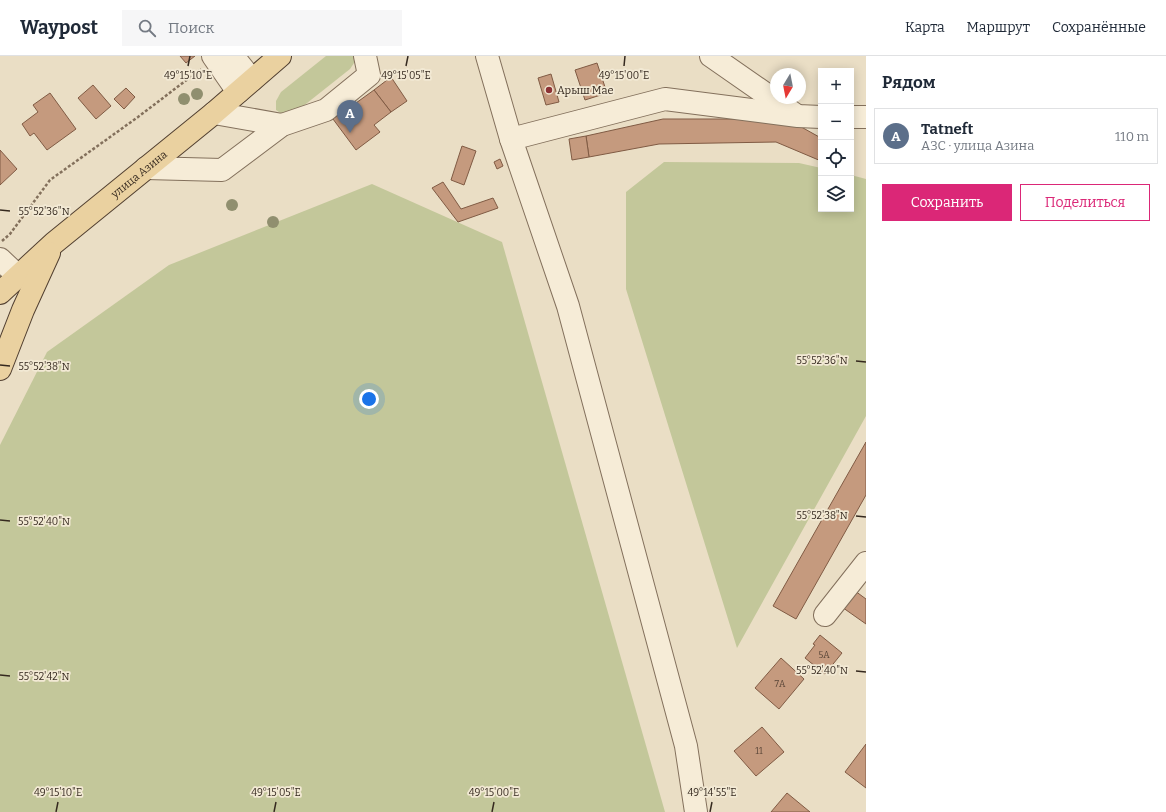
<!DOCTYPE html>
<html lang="ru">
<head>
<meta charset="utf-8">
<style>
  body { margin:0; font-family:Bitter,serif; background:#f6f6f7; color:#1f2937 }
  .controls { position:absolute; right:12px; top:12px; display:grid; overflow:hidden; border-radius:0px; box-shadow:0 2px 10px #0003 }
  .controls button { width:36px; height:36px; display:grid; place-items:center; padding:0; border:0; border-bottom:1px solid #e0e1e3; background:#fff; color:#1f2937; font:20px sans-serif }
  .compass { position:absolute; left:770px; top:12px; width:36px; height:36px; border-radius:50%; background:#fff; box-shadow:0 2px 10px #0003; rotate:190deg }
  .you { position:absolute; left:369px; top:343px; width:14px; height:14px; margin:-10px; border:3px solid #fff; border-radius:50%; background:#1a73e8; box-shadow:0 0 0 6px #1a73e833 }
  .badge { display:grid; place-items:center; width:26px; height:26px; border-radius:50%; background:#db2777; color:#fff; font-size:13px; font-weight:700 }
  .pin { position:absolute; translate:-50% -33px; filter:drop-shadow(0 1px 2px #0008) }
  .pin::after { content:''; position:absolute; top:21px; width:14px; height:12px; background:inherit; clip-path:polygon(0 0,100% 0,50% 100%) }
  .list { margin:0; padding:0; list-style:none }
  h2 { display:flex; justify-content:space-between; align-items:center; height:52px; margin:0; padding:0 16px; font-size:17px }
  h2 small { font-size:13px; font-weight:400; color:#747a83 }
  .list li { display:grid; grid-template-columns:26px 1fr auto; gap:12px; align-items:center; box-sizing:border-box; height:56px; margin:0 8px 8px; padding:0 8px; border:1px solid #e0e1e3; border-radius:0px }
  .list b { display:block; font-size:15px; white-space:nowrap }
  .list p { margin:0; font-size:13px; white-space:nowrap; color:#747a83 }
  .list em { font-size:13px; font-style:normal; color:#747a83 }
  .actions { display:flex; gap:8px; padding:12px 16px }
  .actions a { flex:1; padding:9px 0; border:1px solid #db2777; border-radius:0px; text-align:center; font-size:14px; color:#db2777 }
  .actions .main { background:#db2777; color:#fff }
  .icon { flex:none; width:22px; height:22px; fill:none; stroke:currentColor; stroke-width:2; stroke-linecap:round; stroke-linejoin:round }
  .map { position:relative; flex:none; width:866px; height:756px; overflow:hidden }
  header { display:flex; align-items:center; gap:24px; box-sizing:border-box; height:56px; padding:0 20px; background:#fff; border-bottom:1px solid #e0e1e3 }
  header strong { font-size:19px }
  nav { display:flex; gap:22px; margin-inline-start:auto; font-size:14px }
  .search { width:280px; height:36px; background:#f6f6f7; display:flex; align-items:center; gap:10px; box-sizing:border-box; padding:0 14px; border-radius:0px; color:#747a83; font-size:15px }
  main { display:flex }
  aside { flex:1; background:#fff }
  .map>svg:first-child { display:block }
</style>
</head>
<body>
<header>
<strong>Waypost</strong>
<div class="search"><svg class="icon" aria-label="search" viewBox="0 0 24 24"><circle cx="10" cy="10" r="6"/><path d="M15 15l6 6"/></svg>Поиск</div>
<nav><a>Карта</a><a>Маршрут</a><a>Сохранённые</a></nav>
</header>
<main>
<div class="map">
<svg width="866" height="756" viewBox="0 0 866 756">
  <rect width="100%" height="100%" fill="#eadec5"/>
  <g fill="#c3c79a">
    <path d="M326 0H356V4L350 13 297 55 282 58 276 54V45L281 36Z"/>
    <path d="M664 106 799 107 821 112V153H851V119L866 123V360L737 592 626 233V136Z"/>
    <path d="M372 128 502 186 665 756H0V389L47 296 169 209Z"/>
  </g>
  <g fill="#c59a7e" stroke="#805b44">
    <path d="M180 0H195L186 7Z"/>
    <path d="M597 7 607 37 585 44 575 14Z"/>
    <path d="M551 18 559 46 546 49 538 22Z"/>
    <path d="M391 21 407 45 391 56 374 34Z"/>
    <path d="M93 29 111 50 96 63 78 42Z"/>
    <path d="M126 32 135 41 124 53 114 43Z"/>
    <path d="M374 34 391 56 374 69 380 76 356 94 330 59 352 42 356 47Z"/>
    <path d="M50 37 76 73 47 94 34 77 30 80 22 68 38 56 33 49Z"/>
    <path d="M663 63H787L821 82V105L776 86 659 88 589 101 586 80Z"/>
    <path d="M586 80 589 101 572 104 569 83Z"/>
    <path d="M462 90 476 95 464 129 451 124Z"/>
    <path d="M0 94 17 113 0 129Z"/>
    <path d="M500 103 503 110 497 113 494 106Z"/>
    <path d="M443 126 461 153 493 142 498 152 458 166 432 132Z"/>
    <path d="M866 386V439L796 563 773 550Z"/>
    <path d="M851 532 866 543V568L839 549Z"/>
    <path d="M820 579 842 597 825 618 805 602 815 589 813 588Z"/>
    <path d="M781 602 804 623 779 653 755 632Z"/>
    <path d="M762 671 784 696 756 720 734 695Z"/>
    <path d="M866 688V732L845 716Z"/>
    <path d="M787 737 810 756H771Z"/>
  </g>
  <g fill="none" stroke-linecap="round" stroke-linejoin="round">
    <g stroke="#83705c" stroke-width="24">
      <g id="minor">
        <path d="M213 0 238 36"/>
        <path d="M233 0 252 24"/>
        <path d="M487 0 511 83 568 250 686 690 696 756"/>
        <path d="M711 0 796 59"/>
        <path d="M214 57 282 69"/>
        <path d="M851 61H866"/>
        <path d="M511 83 665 43 798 60 821 61"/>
        <path d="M146 112 222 114 282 69 326 54 369 19 365 0"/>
        <path d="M0 203 18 220"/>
        <path d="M825 559 866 507"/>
      </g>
    </g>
    <g stroke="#513f30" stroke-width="24">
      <g id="major">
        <path id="s1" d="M0 237 54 187 214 57 280 0"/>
        <path d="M0 313 23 254 49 197"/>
      </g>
    </g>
    <path stroke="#83705c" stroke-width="2.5" stroke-dasharray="3 2" stroke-linecap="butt" d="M2 185 10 178 50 124 138 61 201 13"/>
    <use href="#minor" stroke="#f6ecd7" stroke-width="22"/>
    <use href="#major" stroke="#ead1a0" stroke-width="22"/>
  </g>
  <g fill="#908f6f">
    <circle cx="197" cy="38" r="6"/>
    <circle cx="184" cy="43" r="6"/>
    <circle cx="232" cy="149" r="6"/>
    <circle cx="273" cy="166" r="6"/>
  </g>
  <path fill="none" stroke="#35291f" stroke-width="1.5" d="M188 10 190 0M406 10 408 0M624 10 625 0M0 154 10 155M856 305 866 306M0 309 10 310M856 460 866 461M0 464 10 465M856 615 866 616M0 619 10 620M56 756 58 746M274 756 276 746M492 756 494 746M710 756 712 746"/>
  <circle fill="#8d3235" stroke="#f2e9d4" stroke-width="1.5" cx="549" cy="34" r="4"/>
  <g text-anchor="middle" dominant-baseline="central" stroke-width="3.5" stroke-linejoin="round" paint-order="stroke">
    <g font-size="9" fill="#594537">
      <text x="824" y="599">5А</text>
      <text x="780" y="628">7А</text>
      <text x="759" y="695">11</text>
    </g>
    <g font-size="11" fill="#35291f" stroke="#f2e9d4" text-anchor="start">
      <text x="557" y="34">Арыш Мае</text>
    </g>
    <g font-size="11" fill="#35291f" stroke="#f2e9d4">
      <text stroke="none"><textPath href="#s1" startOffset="183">улица Азина</textPath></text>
    </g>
  </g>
  <g font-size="10" text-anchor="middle" fill="#35291f" stroke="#f2e9d4" stroke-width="3.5" stroke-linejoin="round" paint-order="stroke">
    <text x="188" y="23">49°15'10"E</text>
    <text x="406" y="23">49°15'05"E</text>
    <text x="624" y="23">49°15'00"E</text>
    <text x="44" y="159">55°52'36"N</text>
    <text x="822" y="308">55°52'36"N</text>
    <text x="44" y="314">55°52'38"N</text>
    <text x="822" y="463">55°52'38"N</text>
    <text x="44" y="469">55°52'40"N</text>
    <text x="822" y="618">55°52'40"N</text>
    <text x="44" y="624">55°52'42"N</text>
    <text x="58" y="740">49°15'10"E</text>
    <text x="276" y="740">49°15'05"E</text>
    <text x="494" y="740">49°15'00"E</text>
    <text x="712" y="740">49°14'55"E</text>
  </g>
</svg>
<div class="controls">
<button>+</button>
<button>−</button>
<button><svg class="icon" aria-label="locate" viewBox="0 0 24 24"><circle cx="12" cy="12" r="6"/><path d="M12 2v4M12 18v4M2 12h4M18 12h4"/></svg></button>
<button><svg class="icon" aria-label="layers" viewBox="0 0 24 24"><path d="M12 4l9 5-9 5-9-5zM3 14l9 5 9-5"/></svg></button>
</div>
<svg class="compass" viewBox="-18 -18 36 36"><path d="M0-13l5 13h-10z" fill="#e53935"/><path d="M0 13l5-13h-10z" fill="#747a83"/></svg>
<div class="you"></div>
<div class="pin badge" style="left:350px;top:77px;background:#5c6f8a">A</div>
</div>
<aside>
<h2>Рядом<small></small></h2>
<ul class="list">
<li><span class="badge" style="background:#5c6f8a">A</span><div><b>Tatneft</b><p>АЗС · улица Азина</p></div><em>110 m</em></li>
</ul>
<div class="actions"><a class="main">Сохранить</a><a>Поделиться</a></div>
</aside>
</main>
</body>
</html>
